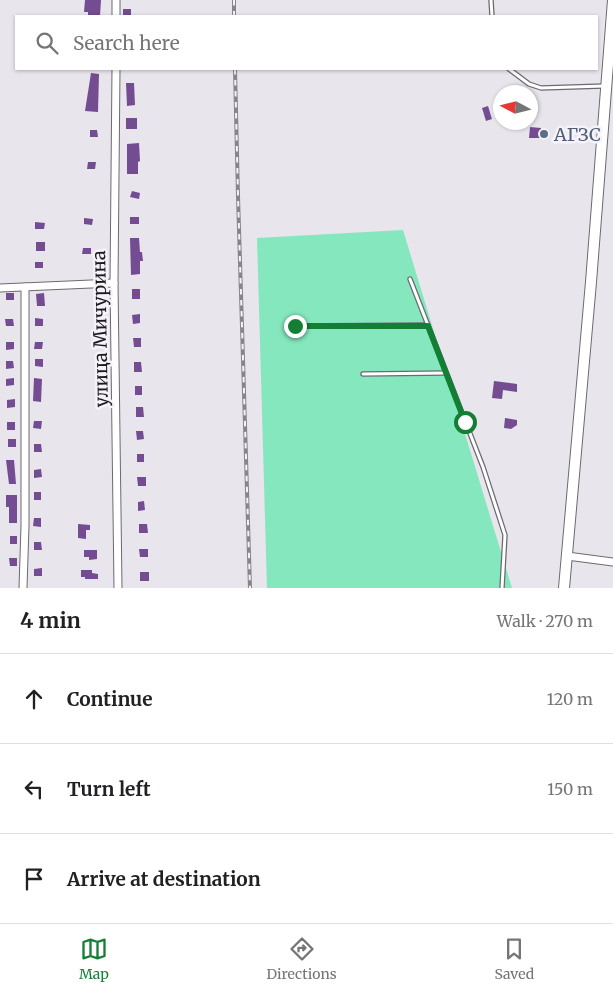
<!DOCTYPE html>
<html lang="en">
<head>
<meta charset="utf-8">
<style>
  body { margin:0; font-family:Merriweather,serif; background:#f6f6f6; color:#202124 }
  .compass { position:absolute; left:493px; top:85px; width:45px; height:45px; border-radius:50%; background:#fff; box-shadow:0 1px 4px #0004; rotate:277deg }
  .stop { position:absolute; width:15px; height:15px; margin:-11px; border:4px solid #137f35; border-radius:50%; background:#fff }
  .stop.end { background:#137f35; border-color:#fff; box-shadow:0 1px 5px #0008 }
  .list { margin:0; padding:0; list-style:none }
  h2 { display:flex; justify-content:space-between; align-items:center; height:65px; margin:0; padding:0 20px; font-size:21px }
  h2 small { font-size:16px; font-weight:400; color:#757577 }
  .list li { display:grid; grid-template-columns:32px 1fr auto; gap:15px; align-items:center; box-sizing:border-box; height:90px; padding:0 20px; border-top:1px solid #e0e0e0 }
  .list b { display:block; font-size:19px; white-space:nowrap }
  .list em { font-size:16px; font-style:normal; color:#757577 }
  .icon { flex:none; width:28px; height:28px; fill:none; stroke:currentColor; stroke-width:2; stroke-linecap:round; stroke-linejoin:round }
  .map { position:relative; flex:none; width:613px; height:588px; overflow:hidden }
  .search { position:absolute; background:#fff; box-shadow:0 1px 4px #0004; left:15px; right:15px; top:15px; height:55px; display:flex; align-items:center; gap:12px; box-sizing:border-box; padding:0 18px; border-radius:0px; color:#757577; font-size:19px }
  .sheet { height:335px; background:#fff }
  nav { display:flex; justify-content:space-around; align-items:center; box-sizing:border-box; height:70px; border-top:1px solid #e0e0e0; background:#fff; font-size:14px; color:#757577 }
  nav a { display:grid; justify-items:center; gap:2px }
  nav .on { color:#137f35 }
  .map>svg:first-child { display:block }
</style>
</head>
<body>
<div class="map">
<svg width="613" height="588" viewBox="0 0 613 588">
  <rect width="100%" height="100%" fill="#e8e5ec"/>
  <path fill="#85e7bd" d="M403 230 512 588H267L257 238Z"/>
  <g fill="#744c91">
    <path d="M85 0H101L100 16H88V12H84Z"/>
    <rect x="123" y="9" width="8" height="7"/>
    <path d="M91 73 99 74 98 112 85 111Z"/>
    <path d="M126 83H134L135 105 127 106Z"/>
    <path d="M488 106 492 119 486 121 482 108Z"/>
    <rect x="126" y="118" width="11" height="11"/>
    <path d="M530 127 541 128V138H529Z"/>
    <path d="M90 130H97L98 137H90Z"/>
    <path d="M139 143 140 161 138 162V174H127V144Z"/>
    <path d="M88 162H96L95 169H87Z"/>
    <path d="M132 191 140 193 139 199 130 197Z"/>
    <rect x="130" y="217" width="9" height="7"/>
    <path d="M84 218 93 219 92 225 84 224Z"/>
    <path d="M35 222 45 223 44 229H35Z"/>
    <path d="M130 238H139L140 252H142L143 261H140V274L131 275Z"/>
    <rect x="36" y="242" width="9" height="9"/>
    <path d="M83 248H91V254H82Z"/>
    <rect x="35" y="262" width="8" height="6"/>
    <rect x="132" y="289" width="8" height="10"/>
    <rect x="6" y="293" width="8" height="7"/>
    <path d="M44 293 45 306H37L36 294Z"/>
    <path d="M140 314V323L133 324 132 315Z"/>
    <path d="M35 318 43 319V326H35Z"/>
    <path d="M5 319H13L14 326H6Z"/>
    <path d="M133 338H141V347H134Z"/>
    <path d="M6 342H14V349L6 350Z"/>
    <path d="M35 342H43L42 349H34Z"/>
    <path d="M35 359H43V367L35 366Z"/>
    <path d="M6 361H13L14 368 6 369Z"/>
    <path d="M134 362H141L142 372H134Z"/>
    <path d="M14 378V385L6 386V379Z"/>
    <path d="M34 378 42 379 41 402 33 401Z"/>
    <path d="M494 381 517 384V392L503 390 502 399 492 398Z"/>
    <rect x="135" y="386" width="7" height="9"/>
    <path d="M15 399V407L7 408V400Z"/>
    <path d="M136 407H143L144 417H136Z"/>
    <path d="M505 418 517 420V425L511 429 504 428Z"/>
    <path d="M34 421H42L41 429 33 428Z"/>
    <rect x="7" y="422" width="8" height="8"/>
    <path d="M136 431H143L144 439 137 440Z"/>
    <rect x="8" y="439" width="8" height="8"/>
    <path d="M34 444H41L42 452H34Z"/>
    <rect x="137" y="454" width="7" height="8"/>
    <path d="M6 460H14L16 484H9Z"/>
    <path d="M41 469 42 477 34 478V470Z"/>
    <path d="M137 477H146V486H138Z"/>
    <rect x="34" y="492" width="7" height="8"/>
    <path d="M6 495H17V523H9V507H6Z"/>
    <path d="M144 501 145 510 138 511V502Z"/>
    <path d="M34 518H41V527L33 526Z"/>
    <path d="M78 524 90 525V530H86V539L78 538Z"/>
    <path d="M139 524H147L148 533H139Z"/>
    <rect x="10" y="536" width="7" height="8"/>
    <path d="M34 542H41L42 550H34Z"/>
    <path d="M139 549H148V557H140Z"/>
    <path d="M84 550H97V559L89 560V557H84Z"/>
    <path d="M9 558H17V566H10Z"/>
    <path d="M42 568V576H34V569Z"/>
    <path d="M81 570H92V573L98 574V579H85V577H81Z"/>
    <rect x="140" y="572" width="9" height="9"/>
  </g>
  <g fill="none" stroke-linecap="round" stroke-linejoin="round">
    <g stroke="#6c6a70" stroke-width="5.5">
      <g id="lane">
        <path d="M491 0 492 16"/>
        <path d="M509 69 529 84 541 88 604 86"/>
        <path d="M410 279 483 467 505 535 502 588"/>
        <path d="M295 326 428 325"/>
        <path d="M363 374 446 373"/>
      </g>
    </g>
    <g stroke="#6c6a70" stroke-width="9">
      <g id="street">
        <path d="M116 16V0"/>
        <path d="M116 69 114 283 118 588"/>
        <path d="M0 288 114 283"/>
        <path d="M567 556 613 562"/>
        <path d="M23 588 25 526V287"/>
      </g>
    </g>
    <g stroke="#6c6a70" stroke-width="12">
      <path id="primary" d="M564 588 591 282 613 0"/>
    </g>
    <use href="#lane" stroke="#fff" stroke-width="3"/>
    <use href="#street" stroke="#fff" stroke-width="7"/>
    <use href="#primary" stroke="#fff" stroke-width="10"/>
    <g stroke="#878589" stroke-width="4">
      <g id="rail">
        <path d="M234 0V16"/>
        <path d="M235 69 238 196 250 588"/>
      </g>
    </g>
    <use href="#rail" stroke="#f5f2f9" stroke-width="2" stroke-dasharray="5.5" stroke-linecap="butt"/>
  </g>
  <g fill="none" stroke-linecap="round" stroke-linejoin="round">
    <path stroke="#137f35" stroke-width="6" d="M295 326H428L465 422"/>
  </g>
  <circle fill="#5c6f8a" stroke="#f5f2f9" stroke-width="2" cx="544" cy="134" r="5"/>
  <g text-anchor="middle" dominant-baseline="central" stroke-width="5" stroke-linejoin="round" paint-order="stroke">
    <g font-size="18" fill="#4e5e75" stroke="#f5f2f9" text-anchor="start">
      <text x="554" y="134">АГЗС</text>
    </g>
    <g font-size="18" fill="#1b1a1c" stroke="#f5f2f9">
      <text transform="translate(100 329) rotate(-91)">улица Мичурина</text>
    </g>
  </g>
</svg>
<svg class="compass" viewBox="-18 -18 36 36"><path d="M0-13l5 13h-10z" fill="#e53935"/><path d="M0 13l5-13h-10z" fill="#757577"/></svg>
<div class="stop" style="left:465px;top:422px"></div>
<div class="stop end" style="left:295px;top:326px"></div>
<div class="search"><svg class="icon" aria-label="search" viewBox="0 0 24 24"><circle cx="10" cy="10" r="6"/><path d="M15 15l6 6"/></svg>Search here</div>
</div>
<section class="sheet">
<h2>4 min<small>Walk · 270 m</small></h2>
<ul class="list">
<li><svg class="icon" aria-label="ahead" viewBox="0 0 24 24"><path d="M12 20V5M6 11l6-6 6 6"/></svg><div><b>Continue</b></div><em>120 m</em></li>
<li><svg class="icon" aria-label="left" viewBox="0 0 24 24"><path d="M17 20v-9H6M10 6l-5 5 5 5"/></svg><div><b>Turn left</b></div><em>150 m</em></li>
<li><svg class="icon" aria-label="arrive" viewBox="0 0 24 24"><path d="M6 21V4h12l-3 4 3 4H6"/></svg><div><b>Arrive at destination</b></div></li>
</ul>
</section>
<nav>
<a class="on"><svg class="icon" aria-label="map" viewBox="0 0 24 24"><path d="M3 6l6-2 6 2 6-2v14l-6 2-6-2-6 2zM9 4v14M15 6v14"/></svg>Map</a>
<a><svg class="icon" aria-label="directions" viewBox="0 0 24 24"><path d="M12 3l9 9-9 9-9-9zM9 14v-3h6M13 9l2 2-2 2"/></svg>Directions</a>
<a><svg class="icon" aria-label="saved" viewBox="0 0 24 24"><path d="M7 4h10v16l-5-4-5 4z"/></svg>Saved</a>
</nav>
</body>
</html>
